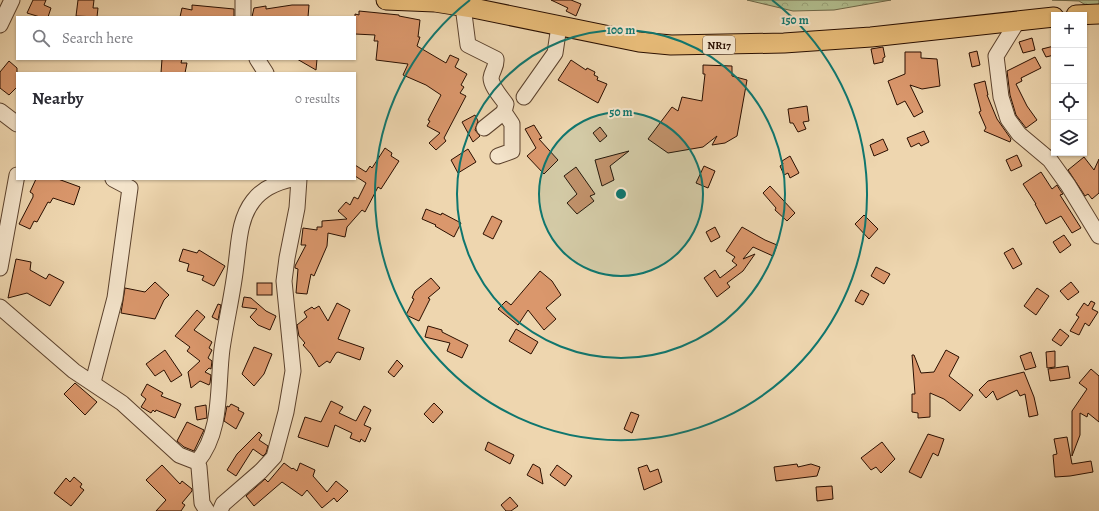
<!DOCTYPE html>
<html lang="en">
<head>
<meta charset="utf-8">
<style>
  body { margin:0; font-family:Alegreya,serif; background:#f2f2f3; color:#2b2b33 }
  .controls { position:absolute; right:12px; top:12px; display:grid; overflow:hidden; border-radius:0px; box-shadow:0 1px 3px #0004 }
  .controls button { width:36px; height:36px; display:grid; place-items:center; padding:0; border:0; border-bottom:1px solid #e1e1e2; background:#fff; color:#2b2b33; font:20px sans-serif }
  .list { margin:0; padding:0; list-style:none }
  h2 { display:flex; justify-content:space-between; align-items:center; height:52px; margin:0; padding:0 16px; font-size:17px }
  h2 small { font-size:13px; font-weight:400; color:#7c7c81 }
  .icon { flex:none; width:22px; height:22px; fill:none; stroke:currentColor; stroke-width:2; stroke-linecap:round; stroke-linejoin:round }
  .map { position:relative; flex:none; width:1099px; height:511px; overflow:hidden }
  .search { position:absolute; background:#fff; box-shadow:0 1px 3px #0004; left:16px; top:16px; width:340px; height:44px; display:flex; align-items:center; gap:10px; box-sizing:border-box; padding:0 14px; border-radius:0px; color:#7c7c81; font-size:15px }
  .panel { position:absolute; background:#fff; box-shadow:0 1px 3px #0004; left:16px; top:72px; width:340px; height:108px; border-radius:0px }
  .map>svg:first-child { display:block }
</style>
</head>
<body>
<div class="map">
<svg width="1099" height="511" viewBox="0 0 1099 511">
  <defs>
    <pattern id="forest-crowns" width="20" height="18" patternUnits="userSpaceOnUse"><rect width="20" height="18" fill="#b2bf90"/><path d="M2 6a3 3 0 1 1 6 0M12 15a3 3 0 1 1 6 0" fill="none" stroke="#99a37a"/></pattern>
  </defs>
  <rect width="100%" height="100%" fill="#eed6af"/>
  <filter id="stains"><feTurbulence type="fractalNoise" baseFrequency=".005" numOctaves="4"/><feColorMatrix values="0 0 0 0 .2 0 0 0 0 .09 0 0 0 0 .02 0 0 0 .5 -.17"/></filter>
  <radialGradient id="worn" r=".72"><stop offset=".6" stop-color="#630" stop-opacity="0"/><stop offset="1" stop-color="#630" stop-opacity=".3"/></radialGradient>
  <g fill="url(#forest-crowns)" stroke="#6e6748">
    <path d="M747 0H891L834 10 793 11Z"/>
    <path d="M1052 0H1099V13L1079 1Z"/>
  </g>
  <g fill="#da976c" stroke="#2a0f00">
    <path d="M33 0H46L44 5 51 8 48 17H40L27 13Z"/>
    <path d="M78 0H94L93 8H98L97 17 76 16Z"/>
    <path d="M551 0H571L581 4 576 16 566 11 568 8Z"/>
    <path d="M192 5 234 9V17H180L182 8 192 10Z"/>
    <path d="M292 5H309L308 17H252L254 8 266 6V9Z"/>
    <path d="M359 11 399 15V16L420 20 418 37H420L417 46 446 63 450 55 459 59 455 67 467 74 461 85 464 87 460 93 466 96 444 138 446 141 436 150 429 143 440 133 427 126 430 121 428 120 441 95 426 85 403 75 408 64 376 60 378 41H374L375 35 355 34V14L359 15Z"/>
    <path d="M1032 38 1035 50 1023 53 1019 42Z"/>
    <path d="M1054 46V55L1046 57 1042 49Z"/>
    <path d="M883 47 885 57 883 58V62L874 64 871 49Z"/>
    <path d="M977 51 980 65 972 67 969 53Z"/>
    <path d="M905 52H921V58L937 59 940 86 922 89 910 85 923 112 914 117 905 101 897 105 888 81 905 74Z"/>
    <path d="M1035 57 1041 68 1021 78 1022 81 1016 84 1027 106 1037 120 1026 128 1016 115 1010 95 1007 71Z"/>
    <path d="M162 59H182L181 63H187L185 73H161Z"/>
    <path d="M297 59H317L316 70Z"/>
    <path d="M571 60 586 70 587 68 595 72 594 75 598 77 597 80 607 84 598 103 558 80Z"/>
    <path d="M9 61 17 68V87L9 95 0 88V72Z"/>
    <path d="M703 65 732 66V76L747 80 737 136 725 143 712 145 717 136 703 147 668 153 648 139 672 107 678 111 682 97 702 101 705 74H703Z"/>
    <path d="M985 81 988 95H987L997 119 1011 139 1010 142 984 131 986 128 979 112 981 111 974 84Z"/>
    <path d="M807 106 809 121 803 122 806 129 798 132 793 123H790L788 109Z"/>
    <path d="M475 115 478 121 475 130 480 136 473 142 462 122Z"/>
    <path d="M534 125 542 138 539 139 558 160 544 174 527 156 536 148 525 129Z"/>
    <path d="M600 127 607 136 600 142 593 133Z"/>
    <path d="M924 131 929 142 921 146 919 143 911 147 907 138Z"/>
    <path d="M883 139 888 150 874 156 870 145Z"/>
    <path d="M385 148 392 153 391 156 399 161 381 189 378 187 365 212 362 210 347 227 345 237 328 233 327 246 314 276 311 274 307 294 296 293 298 269 295 268V266L306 245H301L303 228 317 230V227H322V221L347 219 338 211 346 202 350 205 354 197 358 199 366 183 355 176V165L366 172 370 166 372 168Z"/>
    <path d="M468 149 476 162 458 173 451 160Z"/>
    <path d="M629 151 610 166 614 180 602 186 595 160Z"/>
    <path d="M1017 155 1022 166 1011 171 1006 160Z"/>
    <path d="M790 156 799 173 790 178 788 173 784 175 780 166 783 164 782 161Z"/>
    <path d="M1084 157 1094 170 1099 159V193L1092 199 1088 194 1085 196 1068 170Z"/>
    <path d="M704 166 715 171 708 188 696 183Z"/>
    <path d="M576 167 595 194 590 196 594 201 577 214 567 203 577 194 564 176Z"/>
    <path d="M1041 172 1052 189 1057 185 1060 190 1063 194 1060 195 1081 228 1072 233 1061 216 1046 224 1035 204H1036L1023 184Z"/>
    <path d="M36 179H58L80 187 74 205 53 198 50 203 48 202 37 222 34 221 30 229 19 224 33 197V194L30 192Z"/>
    <path d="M770 186 795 213 787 221 775 210 776 208 763 193Z"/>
    <path d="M426 209 441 215 442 213 461 223 454 237 435 226 436 225 422 219Z"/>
    <path d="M864 215 878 229 869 239 855 224Z"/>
    <path d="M492 216 502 221 493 239 483 234Z"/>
    <path d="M715 227 720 237 711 242 706 232Z"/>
    <path d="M742 227 765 240 777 245 773 256 753 247 743 259 755 254 743 271 727 283 730 287 717 297 704 278 715 270 720 278 737 265 732 261 735 257 726 251Z"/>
    <path d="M1064 235 1071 245 1060 253 1053 242Z"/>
    <path d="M1013 248 1022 264 1013 269 1004 253Z"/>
    <path d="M183 249 197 253 199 250 225 266 214 286 202 280 204 276 187 271 189 264 179 261Z"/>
    <path d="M16 259 31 262 30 270 46 279 49 274 64 282 50 306 27 293 8 298Z"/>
    <path d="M876 267 890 274 884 284 871 276Z"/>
    <path d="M540 271 552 281 561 295 546 308 556 319 544 330 528 310 518 325 498 309 506 301 511 305Z"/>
    <path d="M431 278 440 288 428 298 430 299 419 321 406 315 414 299 412 298 415 291Z"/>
    <path d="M155 282 169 295 164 300 155 319 121 313 125 288 145 292Z"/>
    <path d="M1071 282 1079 292 1068 300 1060 291Z"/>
    <rect x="257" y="283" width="15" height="12"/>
    <path d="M1037 288 1049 296 1036 315 1024 306Z"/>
    <path d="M861 290 869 294 863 305 855 301Z"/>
    <path d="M244 297 251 298 266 311 276 316 270 330 258 325 250 317 257 309 242 307Z"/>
    <path d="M1091 301 1095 303 1092 309 1098 312 1089 326 1085 323 1079 335 1070 331 1079 317 1076 315 1084 303 1088 306Z"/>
    <path d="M337 303 350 310 338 339 364 348 360 360 338 352 336 353 330 363 327 361 319 367 311 354 303 345 305 343 299 336 297 325 307 317 304 312 312 307 314 309 319 306 328 321Z"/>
    <path d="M218 304 221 305 218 320 212 317Z"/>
    <path d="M197 310 205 317 194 330 212 342 209 348 212 350 208 358 212 361 211 369 209 368 205 372 211 375 210 383 209 385 200 381 191 388 188 372 200 361 187 351 190 347 175 336Z"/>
    <path d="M428 326 442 330V332L468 345 462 358 447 351 450 343 425 337Z"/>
    <path d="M516 329 538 342 531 354 509 341Z"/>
    <path d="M1060 329 1069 336 1061 346 1052 340Z"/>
    <path d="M254 347 272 354 264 374 254 386 242 374Z"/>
    <path d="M165 350 182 375 171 382 164 370 155 376 146 364Z"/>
    <path d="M946 350 959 357 949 376 973 395 960 411 944 399 930 393V417L918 418V413L912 412V394H915L912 355H914L921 373 934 372Z"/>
    <path d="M1055 351V367L1047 368 1046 352Z"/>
    <path d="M1031 352 1036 367 1025 370 1020 356Z"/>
    <path d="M397 360 403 366 394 377 388 372Z"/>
    <path d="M1068 366 1070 378 1050 381 1048 369Z"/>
    <path d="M1091 369 1099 376V422L1088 413 1087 417 1080 413V435L1072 456V411L1087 389 1079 383Z"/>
    <path d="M1024 372 1034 397 1038 415 1029 417 1025 394 1020 396 1017 390 997 400 993 391 986 398 979 390 988 381Z"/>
    <path d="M75 383 97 402 85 415 64 394Z"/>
    <path d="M147 384 163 393 161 396 181 404 175 418 156 410 155 412 153 410 151 413 141 407 146 399 141 395Z"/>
    <path d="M331 401 343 407 339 413 356 421 364 406 371 410 364 425 371 428 365 442 361 439 360 442 350 438 352 433 335 425 328 447 298 437 305 417 321 422Z"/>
    <path d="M434 403 443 412 433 423 424 414Z"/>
    <path d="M231 404 239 408 238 410 244 413 236 429 224 421 227 406 229 407Z"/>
    <path d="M206 405 207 418 197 420 195 407Z"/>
    <path d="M631 412 639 415 632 433 624 429Z"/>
    <path d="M187 422 204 430 194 451 184 447 177 441Z"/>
    <path d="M259 432 262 435 259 440 268 446 266 453 263 456 253 449 236 476 227 470 237 454Z"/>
    <path d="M928 434 944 439 938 456 933 453 921 478 909 472Z"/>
    <path d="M1067 437 1072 464 1091 461 1093 472 1070 476 1055 477 1053 455 1057 454 1054 439Z"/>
    <path d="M488 442 514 455 510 464 485 450Z"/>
    <path d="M882 442 895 459 881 473 876 467 871 470 861 458Z"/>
    <path d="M284 463 292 469 293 468 297 471 300 463 315 470 313 476 327 492 336 481 348 491 337 502 334 498 322 508 307 490 302 496 282 482 254 506 246 496 265 479 268 482Z"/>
    <path d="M533 464 540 468 543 484 527 475Z"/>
    <path d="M797 464 798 467 811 464 820 467 817 476 776 481 774 467Z"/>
    <path d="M162 465 180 484 182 481 192 489V491L182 503 185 505 181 511H156L166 500 146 480Z"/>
    <path d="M557 465 572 476 565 486 550 475Z"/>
    <path d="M647 465 650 472 658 469 662 482 644 490 638 468Z"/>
    <path d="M74 477 82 484 80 487 84 490 71 506 54 493 66 478 70 482Z"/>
    <path d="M832 486 833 499 817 501 816 487Z"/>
    <path d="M510 497 518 506 511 511H506L501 505Z"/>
  </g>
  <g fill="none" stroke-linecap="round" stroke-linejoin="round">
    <g stroke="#5b412c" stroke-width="17">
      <g id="minor">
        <path d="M243 0V17"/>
        <path d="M463 6 468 45 496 59C497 67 492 70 491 78 491 86 501 97 506 104L504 112 512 124V151L498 156"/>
        <path d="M1017 22 996 56 1001 97 1008 119 1019 134 1050 160 1068 185 1099 236"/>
        <path d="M0 25 12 0"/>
        <path d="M257 59 266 73"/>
        <path d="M524 97 555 53 559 26"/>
        <path d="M0 111 17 124"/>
        <path d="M484 128 504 112"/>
        <path d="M0 268 17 175"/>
        <path d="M0 307 74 371 122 403 179 455 197 462 199 467 202 503 207 511"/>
        <path d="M93 382 115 298 130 188 113 179"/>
        <path d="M197 462C223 431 217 387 222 349 226 321 233 293 236 265 239 243 239 219 253 201 262 189 278 182 292 179"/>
        <path d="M220 511 223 504 261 471 274 457 286 412 293 371 284 281 287 258 297 208 299 179"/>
      </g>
    </g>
    <g stroke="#2a0f00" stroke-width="21">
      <g id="major">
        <path d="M386 0 435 2 473 8 639 42 671 45 784 43 871 37 1054 17"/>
        <path d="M1076 15 1099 14"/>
      </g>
    </g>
    <use href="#minor" stroke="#f4e4cb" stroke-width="15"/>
    <use href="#major" stroke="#e7bb78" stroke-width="19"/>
  </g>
  <circle cx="621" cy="194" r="82" fill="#0f766e" fill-opacity=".12"/>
  <g fill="none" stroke="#0f766e" stroke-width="2">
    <circle cx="621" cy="194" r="82"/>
    <circle cx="621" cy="194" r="164"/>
    <path d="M772 0A246 246 0 1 1 470 0"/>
  </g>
  <g text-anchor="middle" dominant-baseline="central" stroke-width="4" stroke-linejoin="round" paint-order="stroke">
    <rect fill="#f4e4cb" stroke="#674f3d" stroke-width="1" x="703" y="36" width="32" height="18" rx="3"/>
    <g font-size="11" font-weight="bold" fill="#2a0f00">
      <text x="719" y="45">NR17</text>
    </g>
  </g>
  <circle cx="621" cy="194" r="6" fill="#0f766e" stroke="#f4e4cb" stroke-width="2"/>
  <g font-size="12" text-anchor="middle" font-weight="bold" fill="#0f766e" stroke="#f4e4cb" stroke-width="4" stroke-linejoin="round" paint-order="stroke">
    <text x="795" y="24">150 m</text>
    <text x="621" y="34">100 m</text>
    <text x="621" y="116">50 m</text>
  </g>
  <rect width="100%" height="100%" filter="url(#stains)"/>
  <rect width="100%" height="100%" fill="url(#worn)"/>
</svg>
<div class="controls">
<button>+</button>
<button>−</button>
<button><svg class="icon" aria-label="locate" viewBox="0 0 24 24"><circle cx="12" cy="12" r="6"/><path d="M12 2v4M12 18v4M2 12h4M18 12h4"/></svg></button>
<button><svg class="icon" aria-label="layers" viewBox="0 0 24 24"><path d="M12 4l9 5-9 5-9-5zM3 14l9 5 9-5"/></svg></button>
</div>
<div class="search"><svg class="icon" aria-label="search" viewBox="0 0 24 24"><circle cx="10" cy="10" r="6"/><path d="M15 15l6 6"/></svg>Search here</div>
<section class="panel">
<h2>Nearby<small>0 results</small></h2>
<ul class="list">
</ul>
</section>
</div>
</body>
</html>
